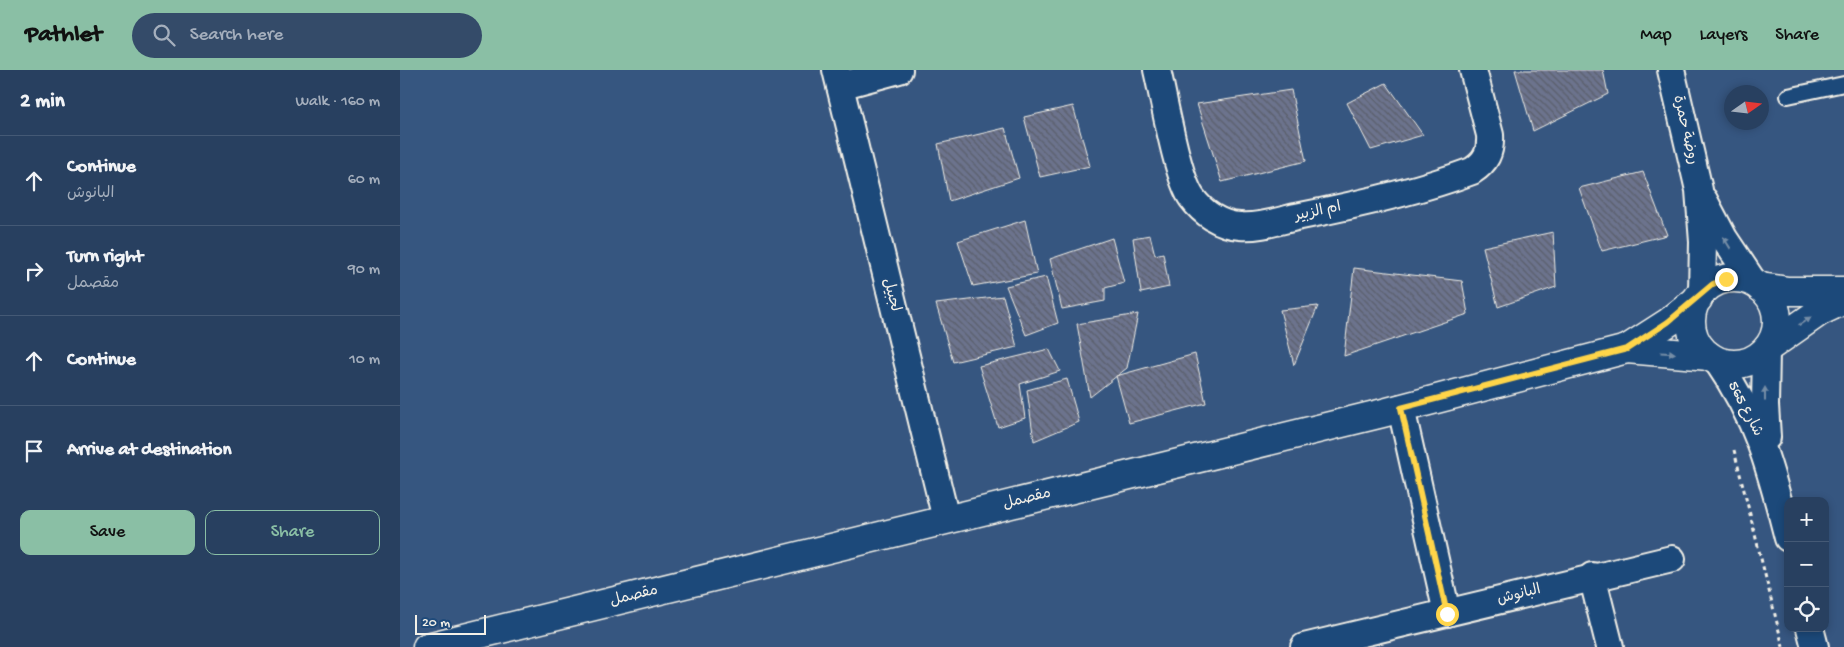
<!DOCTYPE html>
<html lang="en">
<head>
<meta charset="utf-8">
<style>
  body { margin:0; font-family:"Gochi Hand","Playpen Sans Arabic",sans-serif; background:#344b69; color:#f1f3f6 }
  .controls { position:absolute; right:15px; bottom:15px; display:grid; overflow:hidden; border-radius:10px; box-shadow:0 2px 8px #0003 }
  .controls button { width:45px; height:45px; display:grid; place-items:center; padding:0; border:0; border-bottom:1px solid #445975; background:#284060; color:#f1f3f6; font:25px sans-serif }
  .compass { position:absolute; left:1324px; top:15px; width:45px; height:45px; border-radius:50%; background:#284060; box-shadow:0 2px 8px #0003; rotate:76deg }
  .scale { position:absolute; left:15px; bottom:12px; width:71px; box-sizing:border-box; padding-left:5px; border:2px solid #f4f1e8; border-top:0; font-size:14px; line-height:18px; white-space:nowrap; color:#f4f1e8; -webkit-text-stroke:4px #1f4a7a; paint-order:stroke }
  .stop { position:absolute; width:15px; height:15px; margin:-11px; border:4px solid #ffd54a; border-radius:50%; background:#fff }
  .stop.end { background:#ffd54a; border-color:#fff; box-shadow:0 1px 5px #0008 }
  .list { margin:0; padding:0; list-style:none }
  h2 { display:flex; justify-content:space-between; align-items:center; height:65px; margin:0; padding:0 20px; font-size:21px }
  h2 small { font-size:16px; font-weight:400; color:#a5afbd }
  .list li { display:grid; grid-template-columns:32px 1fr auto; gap:15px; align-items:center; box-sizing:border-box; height:90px; padding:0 20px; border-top:1px solid #445975 }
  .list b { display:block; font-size:19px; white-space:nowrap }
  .list p { margin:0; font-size:16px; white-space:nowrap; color:#a5afbd }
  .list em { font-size:16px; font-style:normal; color:#a5afbd }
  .actions { display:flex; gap:10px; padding:15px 20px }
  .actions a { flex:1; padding:11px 0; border:1px solid #8abfa5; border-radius:10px; text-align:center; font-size:18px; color:#8abfa5 }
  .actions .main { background:#8abfa5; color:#111 }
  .icon { flex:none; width:28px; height:28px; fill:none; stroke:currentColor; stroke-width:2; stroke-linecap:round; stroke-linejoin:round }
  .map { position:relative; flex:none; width:1444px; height:577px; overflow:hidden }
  header { display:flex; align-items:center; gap:30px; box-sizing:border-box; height:70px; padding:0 25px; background:#8abfa5; color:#111 }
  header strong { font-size:24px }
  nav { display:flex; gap:28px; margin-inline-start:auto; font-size:18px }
  .search { width:350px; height:45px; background:#344b69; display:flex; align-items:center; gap:12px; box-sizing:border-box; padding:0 18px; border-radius:28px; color:#a5afbd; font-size:19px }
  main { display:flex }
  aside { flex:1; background:#284060 }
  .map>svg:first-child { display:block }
</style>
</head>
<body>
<header>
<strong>Pathlet</strong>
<div class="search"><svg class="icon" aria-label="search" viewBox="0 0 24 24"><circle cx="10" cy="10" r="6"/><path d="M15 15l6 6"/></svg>Search here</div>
<nav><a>Map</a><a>Layers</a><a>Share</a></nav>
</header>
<main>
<aside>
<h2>2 min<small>Walk · 160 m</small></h2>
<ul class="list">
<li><svg class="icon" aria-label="ahead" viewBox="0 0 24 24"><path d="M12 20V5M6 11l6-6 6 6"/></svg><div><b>Continue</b><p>البانوش</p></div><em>60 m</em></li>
<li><svg class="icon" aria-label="right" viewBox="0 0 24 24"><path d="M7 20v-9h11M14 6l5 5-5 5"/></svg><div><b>Turn right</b><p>مقصمل</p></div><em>90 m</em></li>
<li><svg class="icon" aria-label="ahead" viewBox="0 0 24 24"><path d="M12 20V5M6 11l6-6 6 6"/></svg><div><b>Continue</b></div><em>10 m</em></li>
<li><svg class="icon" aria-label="arrive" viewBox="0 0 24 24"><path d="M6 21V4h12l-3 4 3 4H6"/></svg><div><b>Arrive at destination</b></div></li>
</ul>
<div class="actions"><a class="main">Save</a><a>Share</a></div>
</aside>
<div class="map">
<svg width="1444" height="577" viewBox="0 0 1444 577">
  <defs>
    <pattern id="building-back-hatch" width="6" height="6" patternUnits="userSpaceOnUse" patternTransform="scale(1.25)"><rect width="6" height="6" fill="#6c738d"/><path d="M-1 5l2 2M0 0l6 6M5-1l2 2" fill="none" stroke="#5a5e6a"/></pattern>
  </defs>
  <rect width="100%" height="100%" fill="#365680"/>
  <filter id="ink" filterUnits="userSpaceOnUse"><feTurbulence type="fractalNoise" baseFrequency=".02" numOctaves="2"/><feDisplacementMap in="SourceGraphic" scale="10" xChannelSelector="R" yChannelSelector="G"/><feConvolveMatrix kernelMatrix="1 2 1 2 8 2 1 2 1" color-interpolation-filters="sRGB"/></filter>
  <g filter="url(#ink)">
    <g fill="url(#building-back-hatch)" stroke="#f4f1e8">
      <path d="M1115 0H1203L1208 24 1133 61Z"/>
      <path d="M986 13 1023 65 971 80 947 33Z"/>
      <path d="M891 20 906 91 822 112 797 34Z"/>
      <path d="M673 36 690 96 640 107 624 47Z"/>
      <path d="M605 58 619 108 549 131 538 74Z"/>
      <path d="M1243 102 1267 165 1202 181 1179 118Z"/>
      <path d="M625 150 637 204 573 216 558 171Z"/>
      <path d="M1153 162 1156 217 1098 237 1083 177Z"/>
      <path d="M750 165 755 185 763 183 769 217 741 223 733 168Z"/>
      <path d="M712 168 724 213 705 218V231L662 239 650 189Z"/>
      <path d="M954 198 1062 211 1068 244 944 286Z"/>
      <path d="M646 207 658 253 626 265 606 216Z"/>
      <path d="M603 226 617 277 553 292 536 234Z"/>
      <path d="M918 236 894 295 880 240Z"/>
      <path d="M738 244 727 298 690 327 677 254Z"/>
      <path d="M649 279 660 301 620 314 625 348 598 357 579 296Z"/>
      <path d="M795 284 806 333 729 353 716 306Z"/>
      <path d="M667 309 679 352 634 371 627 320Z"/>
    </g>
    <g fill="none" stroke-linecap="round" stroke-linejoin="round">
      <g stroke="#f4f1e8" stroke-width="18">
        <path id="service" d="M1388 26 1444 14"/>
      </g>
      <g stroke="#f4f1e8" stroke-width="30">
        <g id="minor">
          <path d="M436 0 546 449"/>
          <path d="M757 0C764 29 777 107 792 128 803 143 820 155 840 156 858 158 878 151 896 147 952 136 1019 121 1072 101 1086 92 1091 82 1090 65L1073 0"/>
          <path d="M1271 0 1299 120 1303 172 1302 223"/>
          <path d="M440 16 499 0"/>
          <path d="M1304 130 1324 168 1354 213"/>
          <path d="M1366 280 1365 335 1367 367"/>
          <path d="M1317 291C1359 352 1370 398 1388 468"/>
          <path d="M1001 338 1047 543"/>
          <path d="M1192 506 1210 577"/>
          <path d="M1410 558 1415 577"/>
          <path d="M904 577 1272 489"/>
        </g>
      </g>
      <g stroke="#f4f1e8" stroke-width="31">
        <g id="tertiary">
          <circle cx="1334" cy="251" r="43"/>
          <path d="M1360 217 1388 221H1444"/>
          <path d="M1369 277 1419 242 1444 230"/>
          <path d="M1227 279 1309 286"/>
          <path d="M27 577 983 343 1227 279 1269 252 1298 229"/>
        </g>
      </g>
      <path stroke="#f4f1e8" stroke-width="3" stroke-dasharray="4 4" stroke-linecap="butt" d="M1334 380 1383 577"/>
      <use href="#service" stroke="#1f4a7a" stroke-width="14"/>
      <use href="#minor" stroke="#1f4a7a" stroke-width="26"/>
      <use href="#tertiary" stroke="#1f4a7a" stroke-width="28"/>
    </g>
    <defs><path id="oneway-solid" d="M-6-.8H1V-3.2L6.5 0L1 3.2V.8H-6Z" transform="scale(1.25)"/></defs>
    <g fill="#748da6">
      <use href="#oneway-solid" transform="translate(1327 173) rotate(-122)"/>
      <use href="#oneway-solid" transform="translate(1405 251) rotate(-33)"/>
      <use href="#oneway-solid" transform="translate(1268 283) rotate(4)"/>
      <use href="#oneway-solid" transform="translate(1365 324) rotate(-90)"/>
    </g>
  </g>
  <g fill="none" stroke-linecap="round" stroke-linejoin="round" filter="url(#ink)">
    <path stroke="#ffd54a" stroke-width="6" d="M1047 544 1001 338 1227 279 1268 252 1313 214 1326 209"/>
  </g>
  <g text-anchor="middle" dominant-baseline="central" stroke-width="4.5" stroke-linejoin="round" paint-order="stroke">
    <g font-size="15" fill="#f4f1e8" stroke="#1f4a7a">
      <text transform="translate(1285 60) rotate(77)">روضة حمرة</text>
      <text transform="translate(918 142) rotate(-12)">ام الزبير</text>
      <text transform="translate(491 225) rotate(76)">لجبيل</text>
      <text transform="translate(1345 339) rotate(63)">شارع 565</text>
      <text transform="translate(627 429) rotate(-14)">مقصمل</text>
      <text transform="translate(1119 525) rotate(-14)">البانوش</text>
      <text transform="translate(234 526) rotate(-14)">مقصمل</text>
    </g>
  </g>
</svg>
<div class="controls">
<button>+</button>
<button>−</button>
<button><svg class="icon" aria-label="locate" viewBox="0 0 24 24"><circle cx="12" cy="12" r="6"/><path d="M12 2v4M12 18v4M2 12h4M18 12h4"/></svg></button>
</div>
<svg class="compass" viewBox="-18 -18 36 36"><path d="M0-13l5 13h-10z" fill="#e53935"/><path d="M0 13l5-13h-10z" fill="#a5afbd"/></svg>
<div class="scale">20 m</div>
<div class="stop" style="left:1047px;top:544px"></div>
<div class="stop end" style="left:1326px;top:209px"></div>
</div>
</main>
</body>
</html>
